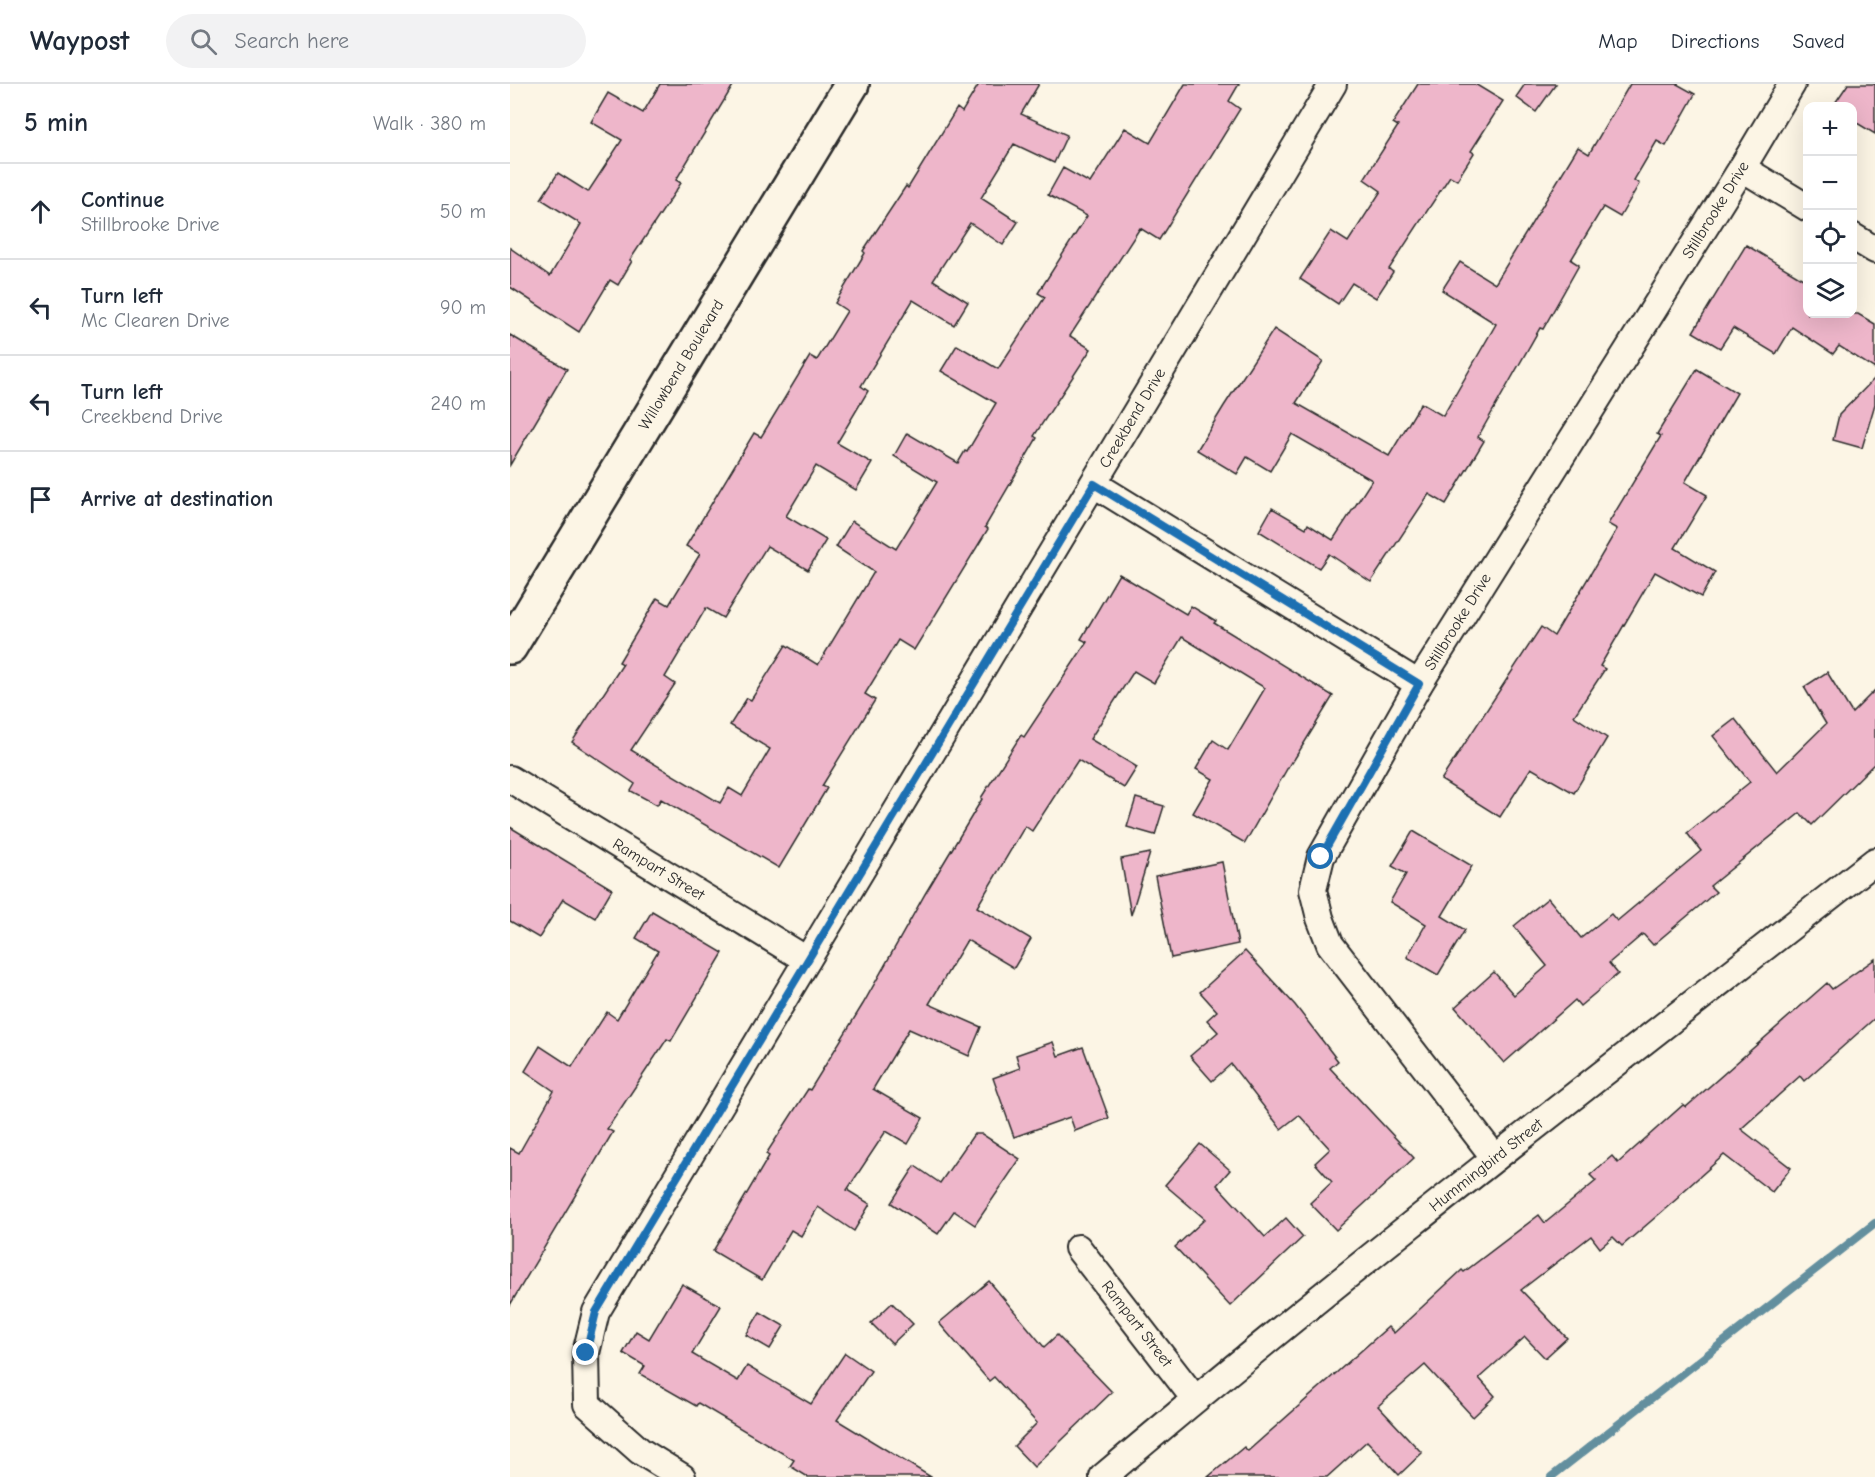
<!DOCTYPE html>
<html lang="en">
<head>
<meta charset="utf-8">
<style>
  body { margin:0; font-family:"Comic Neue",sans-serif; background:#f2f2f3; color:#1f2937 }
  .controls { position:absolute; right:18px; top:18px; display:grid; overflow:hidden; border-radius:12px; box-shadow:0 6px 24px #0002 }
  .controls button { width:54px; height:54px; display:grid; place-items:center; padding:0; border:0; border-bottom:2px solid #e0e1e3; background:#fff; color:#1f2937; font:30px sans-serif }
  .stop { position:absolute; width:18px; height:18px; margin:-14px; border:4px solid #1f6fb2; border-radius:50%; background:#fff }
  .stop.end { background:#1f6fb2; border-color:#fff; box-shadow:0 2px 6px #0008 }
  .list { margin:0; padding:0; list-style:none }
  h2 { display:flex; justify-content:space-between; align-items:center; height:78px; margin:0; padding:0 24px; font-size:26px }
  h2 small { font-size:20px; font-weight:400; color:#747a83 }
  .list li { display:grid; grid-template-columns:39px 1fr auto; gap:18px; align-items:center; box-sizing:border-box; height:96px; padding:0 24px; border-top:2px solid #e0e1e3 }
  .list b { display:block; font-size:22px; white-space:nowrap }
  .list p { margin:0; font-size:20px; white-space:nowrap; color:#747a83 }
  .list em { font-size:20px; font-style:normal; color:#747a83 }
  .icon { flex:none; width:33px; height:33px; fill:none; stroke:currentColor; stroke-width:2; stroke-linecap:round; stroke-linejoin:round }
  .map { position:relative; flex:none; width:1365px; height:1393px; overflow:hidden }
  header { display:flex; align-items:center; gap:36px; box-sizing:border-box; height:84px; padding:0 30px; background:#fff; border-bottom:2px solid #e0e1e3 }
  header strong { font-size:28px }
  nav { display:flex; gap:33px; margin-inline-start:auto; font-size:21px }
  .search { width:420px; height:54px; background:#f2f2f3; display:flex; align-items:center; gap:15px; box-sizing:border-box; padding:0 21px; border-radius:33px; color:#747a83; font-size:22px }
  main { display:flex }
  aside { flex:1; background:#fff }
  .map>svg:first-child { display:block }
</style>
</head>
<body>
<header>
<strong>Waypost</strong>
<div class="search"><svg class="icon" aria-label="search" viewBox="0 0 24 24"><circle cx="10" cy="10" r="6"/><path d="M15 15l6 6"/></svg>Search here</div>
<nav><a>Map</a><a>Directions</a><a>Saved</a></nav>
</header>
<main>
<aside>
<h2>5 min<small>Walk · 380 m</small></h2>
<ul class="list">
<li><svg class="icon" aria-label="ahead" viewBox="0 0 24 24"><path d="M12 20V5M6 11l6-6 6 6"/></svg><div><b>Continue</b><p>Stillbrooke Drive</p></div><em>50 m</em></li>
<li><svg class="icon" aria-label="left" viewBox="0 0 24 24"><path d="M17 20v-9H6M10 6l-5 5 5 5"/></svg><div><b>Turn left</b><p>Mc Clearen Drive</p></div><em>90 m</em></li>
<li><svg class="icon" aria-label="left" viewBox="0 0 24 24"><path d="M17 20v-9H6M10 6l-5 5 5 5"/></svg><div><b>Turn left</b><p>Creekbend Drive</p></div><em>240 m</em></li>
<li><svg class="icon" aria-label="arrive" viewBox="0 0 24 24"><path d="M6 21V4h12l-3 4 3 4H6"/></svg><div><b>Arrive at destination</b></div></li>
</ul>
</aside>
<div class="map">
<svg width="1365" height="1393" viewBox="0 0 1365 1393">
  <rect width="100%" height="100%" fill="#fcf5e5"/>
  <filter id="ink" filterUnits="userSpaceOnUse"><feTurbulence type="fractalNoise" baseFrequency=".0167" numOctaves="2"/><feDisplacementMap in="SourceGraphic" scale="12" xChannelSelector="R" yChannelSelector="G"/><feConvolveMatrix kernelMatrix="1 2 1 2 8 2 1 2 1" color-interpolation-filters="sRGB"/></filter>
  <g filter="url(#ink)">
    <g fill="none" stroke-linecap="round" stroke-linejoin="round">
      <path stroke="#648f9e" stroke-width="8" d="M1041 1393 1365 1139"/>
    </g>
    <g fill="#eeb6ca" stroke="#2b2b2b" stroke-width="1.5">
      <path d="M150 0H224L166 96 171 99 120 176 122 177 108 201 100 196 69 248 0 203V164L40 192 71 140 31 115 48 89 78 108 112 56 81 38 98 9 133 29Z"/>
      <path d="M469 0H529L511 30 557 51 544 79 504 60 471 114 508 138 493 161 460 139 423 196 458 218 444 241 403 216 351 302 358 307 327 359 362 379 346 406 306 382 276 432 316 456 298 486 257 462 213 534 196 524 155 593 165 600 121 666 210 719 219 704 232 712 260 665 220 641 237 614 241 616 276 561 308 581 364 488 326 463 342 437 386 465 427 398 384 372 397 349 448 379 455 367 457 368 486 319 431 287 447 261 488 285 535 213 528 209 577 132 538 111 553 84 580 99 615 44 640 59 675 0H729L719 17 730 25 649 156 630 144 560 252 581 265 524 352 527 354 475 443 478 445 404 566 388 556 355 610 365 616 312 702 317 704 269 784 151 715 147 721 121 707 125 700 62 658 113 580 109 578 147 514 159 521 190 470 176 462 244 349 251 353 300 272 307 276 337 227 325 219 355 169 353 167 396 102 398 104 447 24 452 28Z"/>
      <path d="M908 0H965L993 17 961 67 964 69 947 96 940 92 879 185 883 188 866 214 842 199 828 220 790 195 821 147 838 158 871 107 854 95 888 42 883 39Z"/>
      <path d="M1015 0H1046L1026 28 1006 13Z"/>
      <path d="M1120 0H1167L1185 10 1156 62 1147 57 1124 96 1129 100 1110 133 1093 123 1061 176 1069 181 1033 245 1030 244 968 353 974 357 936 420 919 410 861 498 819 470 809 484 749 447 762 424 796 444 798 440 823 456 862 396 782 350 760 387 737 373 727 390 687 366 714 322 764 245 813 277 786 319 879 372 911 319 933 332 986 240 932 206 950 178 985 200 1068 63 1079 70Z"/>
      <path d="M1338 0H1365V50L1342 36V22H1323Z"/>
      <path d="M1236 161 1298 198V230H1348L1365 240V285L1329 262 1323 270 1282 243 1266 270 1223 244 1210 264 1183 248Z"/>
      <path d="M0 251 57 285 0 381Z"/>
      <path d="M1187 285 1227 309 1175 398 1197 411 1165 464 1205 488 1191 513 1145 488 1090 582 1095 585 1064 632 1097 654 1064 709 1021 684 990 733 931 696 1031 543 1044 552 1107 445 1098 440 1151 352 1147 350Z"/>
      <path d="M1365 294V320L1352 364 1323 356 1329 331Z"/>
      <path d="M609 490 676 530 681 522 706 537 704 539 823 612 782 679 781 678 735 759 683 729 703 695 686 685 703 656 718 666 755 604 672 553 644 599 624 587 580 655 627 683 614 704 568 676 522 747 515 742 467 823 521 855 504 884 457 856 419 920 471 943 459 972 399 945 363 1005 413 1034 398 1060 376 1047 337 1106 360 1120 344 1147 308 1123 291 1152 281 1146 252 1196 203 1167 259 1072 256 1070 298 1005 300 1006 353 920 415 810 472 715 471 714 511 651 514 653 577 558 571 555Z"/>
      <path d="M1317 588 1342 629 1365 606V679L1302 741 1290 729 1200 802 1206 808 1143 861 1133 850 1099 879 1108 890 1070 922 1065 916 994 979 945 923 984 888 1004 911 1037 882 1004 842 1038 814 1071 854 1101 830 1107 837 1191 767 1177 749 1240 698 1203 652 1225 635 1267 688 1316 640 1294 603Z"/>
      <path d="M626 714 654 722 645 751 617 743Z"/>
      <path d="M0 743 102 805 85 834 53 815 29 854 0 837Z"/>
      <path d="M903 747 962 782 932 832 955 846 928 891 897 873 916 840 880 818 896 790 882 782Z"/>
      <path d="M640 769 621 831 611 775Z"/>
      <path d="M712 778 728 860 661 874 645 792Z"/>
      <path d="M142 827 213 869 161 957 157 955 97 1045 103 1048 0 1221V1064L9 1069 44 1007 15 987 30 962 62 983 97 928 107 935 148 867 126 854Z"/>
      <path d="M735 867 785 921 828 977 820 984 904 1074 826 1146 800 1119 822 1098 805 1079 820 1065 789 1031 771 1045 721 980 702 997 680 972 708 948 697 936 707 927 690 908Z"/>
      <path d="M1365 875V934L1294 997 1290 992 1231 1045 1281 1084 1262 1108 1214 1071 1168 1112 1169 1113 1112 1162 1103 1153 1090 1164 1081 1152 1011 1206 1057 1254 1035 1274 1015 1253 969 1294 985 1312 963 1333 915 1281 868 1322 912 1369 889 1391 857 1357 817 1393H698L734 1363 738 1367 878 1243 884 1249 952 1186 954 1188 1029 1131 1035 1139 1086 1097 1080 1091 1102 1072 1108 1079 1173 1021 1176 1023 1317 899 1322 905Z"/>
      <path d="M543 958 548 972 573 963 599 1034 565 1047 560 1033 504 1053 483 994 510 984 506 971Z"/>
      <path d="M464 1050H472L510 1075 465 1141 444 1127 428 1150 381 1119 405 1082 430 1099Z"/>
      <path d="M690 1060 720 1086 707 1101 755 1153 776 1134 793 1153 720 1222 665 1163 695 1135 655 1101Z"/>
      <path d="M479 1197 534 1263 547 1251 602 1308 524 1383 504 1362 527 1339 484 1293 479 1297 429 1239Z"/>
      <path d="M172 1200 211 1222 182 1270 228 1297 237 1282 301 1320 335 1269 361 1287 327 1336 421 1393H298L280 1382 284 1376 188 1319 186 1322 130 1290 135 1282 113 1269 126 1247 139 1255Z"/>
      <path d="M382 1219 403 1240 382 1260 361 1239Z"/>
      <path d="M250 1228 274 1242 260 1265 236 1251Z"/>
    </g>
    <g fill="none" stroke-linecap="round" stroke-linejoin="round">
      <g stroke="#2b2b2b" stroke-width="30">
        <g id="street">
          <path d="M1232 84 1298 124"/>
          <path d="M1342 152 1365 166"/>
          <path d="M584 400 909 600"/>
          <path id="s1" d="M0 695 297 876"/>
          <path id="s2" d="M985 1074 820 860 810 834 803 806 811 773 909 600 1232 84 1282 0"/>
          <path id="s3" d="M568 1164 685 1315"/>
          <path id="s4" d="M172 1393 130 1367 77 1320 76 1269 86 1228 823 0"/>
          <path id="s5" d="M593 1393C844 1180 1106 980 1365 777"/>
        </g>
      </g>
      <g stroke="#2b2b2b" stroke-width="38">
        <g id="secondary">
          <path id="s6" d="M0 563 342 0"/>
        </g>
      </g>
      <use href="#street" stroke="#fcf5e5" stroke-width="26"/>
      <use href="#secondary" stroke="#fcf5e5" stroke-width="33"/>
    </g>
  </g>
  <g fill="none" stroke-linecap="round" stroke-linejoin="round" filter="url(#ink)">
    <path stroke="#1f6fb2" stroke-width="8" d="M76 1269 86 1228 584 400 909 600 811 773"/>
  </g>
  <g text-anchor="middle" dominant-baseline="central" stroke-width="4.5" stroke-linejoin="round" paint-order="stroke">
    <g font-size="16" fill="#2b2b2b" stroke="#fcf5e5">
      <text stroke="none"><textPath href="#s2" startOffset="1119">Stillbrooke Drive</textPath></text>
      <text stroke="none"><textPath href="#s6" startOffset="330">Willowbend Boulevard</textPath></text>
      <text stroke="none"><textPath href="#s4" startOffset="1256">Creekbend Drive</textPath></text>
      <text stroke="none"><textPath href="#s2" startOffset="633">Stillbrooke Drive</textPath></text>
      <text stroke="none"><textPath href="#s1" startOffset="174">Rampart Street</textPath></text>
      <text stroke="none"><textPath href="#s5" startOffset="494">Hummingbird Street</textPath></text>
      <text stroke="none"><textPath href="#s3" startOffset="96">Rampart Street</textPath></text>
    </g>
  </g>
</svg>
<div class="controls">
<button>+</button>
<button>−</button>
<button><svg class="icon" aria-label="locate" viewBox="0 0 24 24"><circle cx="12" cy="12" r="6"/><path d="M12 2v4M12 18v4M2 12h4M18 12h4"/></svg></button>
<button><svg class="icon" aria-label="layers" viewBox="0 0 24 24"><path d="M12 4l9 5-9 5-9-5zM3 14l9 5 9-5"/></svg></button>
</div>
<div class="stop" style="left:811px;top:773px"></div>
<div class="stop end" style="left:76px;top:1269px"></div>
</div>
</main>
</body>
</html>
